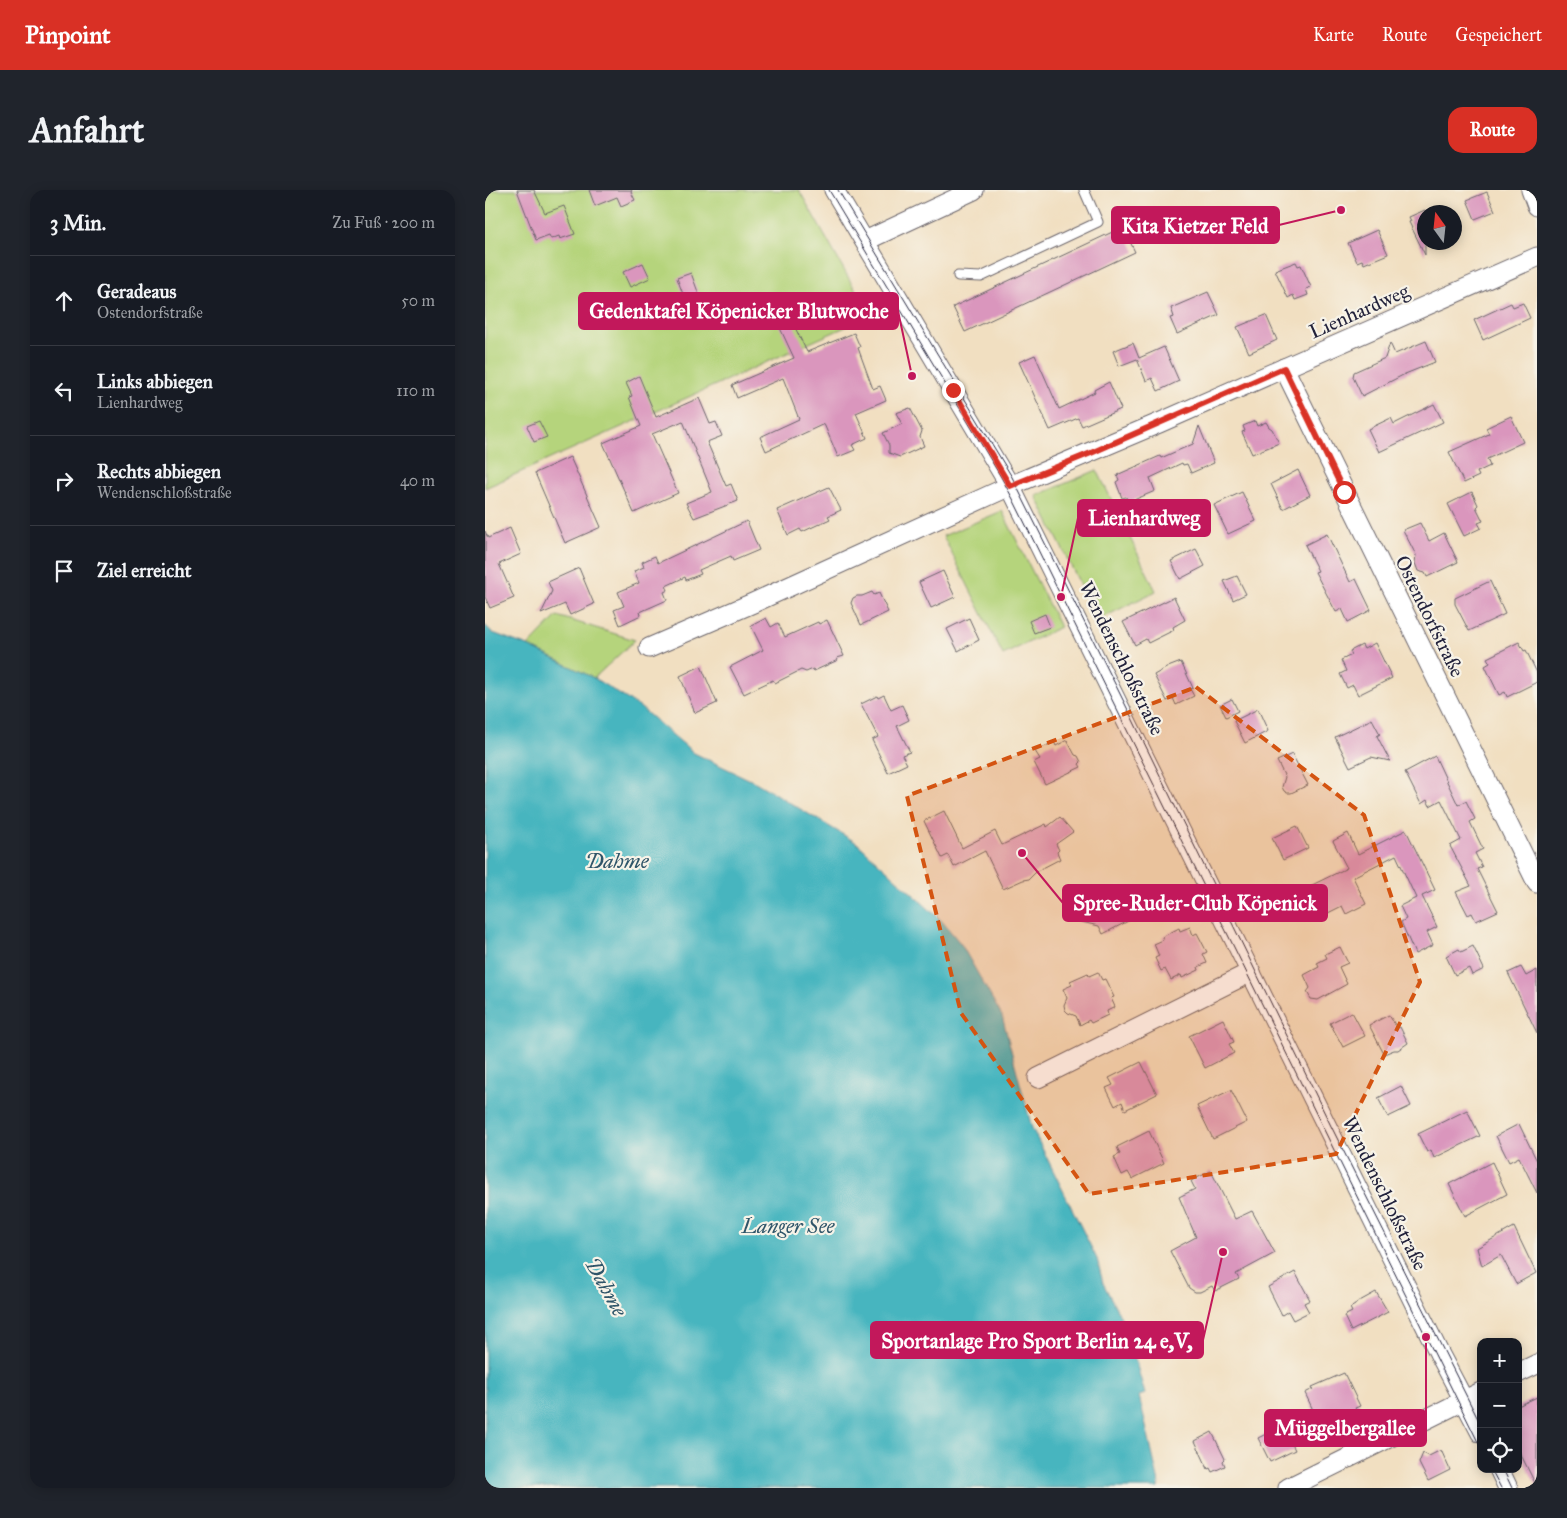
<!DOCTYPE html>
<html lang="de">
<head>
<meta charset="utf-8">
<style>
  body { margin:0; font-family:"IM FELL Great Primer",serif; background:#20242c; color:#f1f3f6 }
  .controls { position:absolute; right:15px; bottom:15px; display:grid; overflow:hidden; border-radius:10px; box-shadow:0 2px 12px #0003 }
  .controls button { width:45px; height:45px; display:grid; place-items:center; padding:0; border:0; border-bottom:1px solid #363941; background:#171b24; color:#f1f3f6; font:25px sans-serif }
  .compass { position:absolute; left:932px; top:15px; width:45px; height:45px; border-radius:50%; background:#171b24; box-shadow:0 2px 12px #0003; rotate:345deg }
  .stop { position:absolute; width:15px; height:15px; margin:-11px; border:4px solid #d93025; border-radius:50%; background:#fff }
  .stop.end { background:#d93025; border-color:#fff; box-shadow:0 1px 5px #0008 }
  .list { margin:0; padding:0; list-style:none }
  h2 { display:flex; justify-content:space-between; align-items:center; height:65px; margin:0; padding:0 20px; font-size:21px }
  h2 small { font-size:16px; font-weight:400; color:#9ea1a6 }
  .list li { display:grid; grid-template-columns:32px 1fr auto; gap:15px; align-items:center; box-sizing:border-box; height:90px; padding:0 20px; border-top:1px solid #363941 }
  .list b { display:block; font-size:19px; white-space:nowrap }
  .list p { margin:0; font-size:16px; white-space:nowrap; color:#9ea1a6 }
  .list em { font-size:16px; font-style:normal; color:#9ea1a6 }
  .icon { flex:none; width:28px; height:28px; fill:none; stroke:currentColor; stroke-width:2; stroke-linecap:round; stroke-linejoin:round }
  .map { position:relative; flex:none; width:1052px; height:1298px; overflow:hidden; border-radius:15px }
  header { display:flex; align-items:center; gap:30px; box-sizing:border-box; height:70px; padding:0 25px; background:#d93025; color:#fff }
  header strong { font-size:24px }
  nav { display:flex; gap:28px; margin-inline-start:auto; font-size:18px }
  .intro { display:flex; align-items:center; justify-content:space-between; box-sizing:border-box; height:120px; padding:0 30px }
  h1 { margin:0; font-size:35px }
  .button { padding:12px 22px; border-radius:15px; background:#d93025; color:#fff; font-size:18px; font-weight:700 }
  main { display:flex; gap:30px; padding:0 30px }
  aside { flex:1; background:#171b24; border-radius:15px; box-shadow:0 2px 12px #0003 }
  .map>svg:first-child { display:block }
</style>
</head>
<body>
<header>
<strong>Pinpoint</strong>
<nav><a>Karte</a><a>Route</a><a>Gespeichert</a></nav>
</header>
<div class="intro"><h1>Anfahrt</h1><a class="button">Route</a></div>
<main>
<aside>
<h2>3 Min.<small>Zu Fuß · 200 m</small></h2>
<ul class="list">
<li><svg class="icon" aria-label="ahead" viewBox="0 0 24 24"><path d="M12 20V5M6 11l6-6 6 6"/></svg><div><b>Geradeaus</b><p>Ostendorfstraße</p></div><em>50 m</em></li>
<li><svg class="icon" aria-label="left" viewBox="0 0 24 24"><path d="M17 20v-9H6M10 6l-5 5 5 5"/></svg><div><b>Links abbiegen</b><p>Lienhardweg</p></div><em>110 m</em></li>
<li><svg class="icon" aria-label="right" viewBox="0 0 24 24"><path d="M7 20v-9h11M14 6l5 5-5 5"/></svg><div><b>Rechts abbiegen</b><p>Wendenschloßstraße</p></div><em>40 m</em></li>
<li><svg class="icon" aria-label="arrive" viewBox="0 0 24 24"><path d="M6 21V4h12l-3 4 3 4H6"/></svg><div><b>Ziel erreicht</b></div></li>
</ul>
</aside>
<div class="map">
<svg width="1052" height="1298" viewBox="0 0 1052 1298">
  <rect width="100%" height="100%" fill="#f7f3e8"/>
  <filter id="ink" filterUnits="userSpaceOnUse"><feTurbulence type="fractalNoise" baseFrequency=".02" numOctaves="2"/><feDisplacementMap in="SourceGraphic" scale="10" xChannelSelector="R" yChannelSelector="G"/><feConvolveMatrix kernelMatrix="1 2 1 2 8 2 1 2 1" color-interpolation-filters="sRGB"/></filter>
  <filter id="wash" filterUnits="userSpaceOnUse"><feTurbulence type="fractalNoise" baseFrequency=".0096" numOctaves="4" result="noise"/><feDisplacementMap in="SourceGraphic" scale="20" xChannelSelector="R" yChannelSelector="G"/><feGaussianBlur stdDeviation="1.12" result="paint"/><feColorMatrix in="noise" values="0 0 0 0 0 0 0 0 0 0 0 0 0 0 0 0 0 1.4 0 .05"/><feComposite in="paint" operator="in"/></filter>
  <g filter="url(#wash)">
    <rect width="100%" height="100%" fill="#f1dfc1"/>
    <g fill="#b5d47b" stroke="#6c7b5b">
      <path d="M0 0H314L385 126 0 298Z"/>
      <path d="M612 280 671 401 613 430 551 306Z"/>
      <path d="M517 321 575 437 518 465 458 346Z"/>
      <path d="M72 426 150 450 109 488 43 456Z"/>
    </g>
    <path fill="#46b5bf" stroke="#346c7d" d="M0 435 8 443 43 456 109 488 156 518 209 563 272 593 372 653 456 730 476 754 517 826 547 938 612 1069 618 1093 641 1137 660 1204 654 1206 674 1293 673 1298H0Z"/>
    <g id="blocks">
      <g fill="#da96bd">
        <path d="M32 0H49L60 23 79 16 90 44 75 49 74 46 66 49 64 45 51 50Z"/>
        <path d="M104 0H147L146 2 150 10 136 16 132 7 110 16Z"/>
        <path d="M1002 2 1010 21 990 29 982 10Z"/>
        <path d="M940 20V65L924 32 926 31 924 27Z"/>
        <path d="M638 37 650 62 480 142 468 117Z"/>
        <path d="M892 40 903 64 879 74 877 70 872 72 863 53Z"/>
        <path d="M811 72 813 76 816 75 826 97 821 99 823 105 810 110 808 105 803 108 790 80Z"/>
        <path d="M158 73 165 88 145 97 138 82Z"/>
        <path d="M206 83 216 110 202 115 192 88Z"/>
        <path d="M723 102 734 125 692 144 685 128 689 127 686 118Z"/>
        <path d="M1026 113 1028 117 1038 113 1045 128 998 150 989 130Z"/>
        <path d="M301 119 322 162 369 143 375 157 373 158 388 199 395 196 401 210 371 223 382 248 367 255 370 260 353 267 339 234 281 261 275 247 314 229 298 188 252 208 247 195 309 168 289 125Z"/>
        <path d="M781 125 792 150 764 163 752 137Z"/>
        <path d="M941 151 950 172 920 184 877 206 868 187 869 182 900 168 905 153 910 164Z"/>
        <path d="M648 153 654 168 679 157 694 191 673 201 667 188 661 191 652 169 634 176 628 161Z"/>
        <path d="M550 165 574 219 610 202 609 200 624 192 636 219 597 236 593 228 565 240 534 172Z"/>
        <path d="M154 186 171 227 214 208 225 234 231 232 237 246 222 252 241 296 246 294 253 311 209 328 201 313 227 302 198 231 167 244 193 303 149 323 118 253 156 236 144 207 147 206 141 193Z"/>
        <path d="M949 214 958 232 894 262 883 239 906 228 909 234Z"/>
        <path d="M425 218 437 241 435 247 439 256 415 267 404 263V255L398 243 417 234 411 223Z"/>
        <path d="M1026 226 1038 252 1002 269 1005 276 992 282 994 286 979 293 964 262 1004 244 1001 238Z"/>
        <path d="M54 231 62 247 49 252 42 236Z"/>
        <path d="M770 231 772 236 781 232 784 237 787 239 794 253 767 264 757 242 760 241 758 236Z"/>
        <path d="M714 236 729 273 706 283 702 274 698 275 697 273 665 288 670 301 644 312 641 307 637 308 631 292 634 290 632 285 675 266 676 268 708 254Z"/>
        <path d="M85 267 116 337 80 353 50 283Z"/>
        <path d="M813 280 825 305 798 319 786 294Z"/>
        <path d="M344 297 356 320 343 326 345 329 317 342 315 339 303 345 292 320Z"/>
        <path d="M757 302 771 331 743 344 729 315Z"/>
        <path d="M987 302 993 315 991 317 998 331 993 333 996 338 979 346 963 314Z"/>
        <path d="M262 331 274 360 248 371 246 366 214 380 216 384 201 390 200 387 181 396 183 400 179 402 182 410 155 422 156 425 135 435 129 420 139 416 133 402 154 393 149 381 159 377 157 372 170 366 173 373Z"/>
        <path d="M935 333 944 351 959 343 973 372 942 387 940 383 933 381 930 373 931 365 918 340Z"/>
        <path d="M25 338 36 364 14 374 29 408 5 418 0 407V341L3 348Z"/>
        <path d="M842 344 865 392 871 389 886 420 863 432 857 419 851 422 830 382 833 381 820 355Z"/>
        <path d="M711 359 720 376 695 389 686 371Z"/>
        <path d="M94 378 109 414 85 425 80 414 56 424 67 401 63 392Z"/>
        <path d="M458 381 470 407 446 418 434 392Z"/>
        <path d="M752 386 761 404 748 410 739 391Z"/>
        <path d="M1005 391 1020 424 984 441 970 414V408Z"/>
        <path d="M387 402 389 405 394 403 403 422 376 435 366 413 368 408 372 406H377Z"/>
        <path d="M689 407 700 430 688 437 689 440 663 453 661 449 650 455 638 432Z"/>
        <path d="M560 424 565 437 549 443 544 431Z"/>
        <path d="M281 428 286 437 293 433 300 447 333 432 334 434 342 430 359 466 352 468 353 470 329 481 328 479 321 482 316 480 290 493 288 490 259 504 245 477 278 460 266 436Z"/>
        <path d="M484 428 494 450 473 461 462 439Z"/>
        <path d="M1034 452 1039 461 1041 460 1052 483V492L1022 507 1020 502 1014 505 1000 476 1005 473 1002 468Z"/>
        <path d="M890 453 907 488 873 505 868 495 862 498 855 484 861 481 856 470 867 465 865 461 877 455 879 459Z"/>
        <path d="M696 472 708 498 705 499 709 506 691 515 688 508 682 511 669 485 683 477Z"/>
        <path d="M216 476 232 513 210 523 195 486Z"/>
        <path d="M399 505 406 520 417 515 424 530 412 536 425 562 417 565 422 574 403 583 387 550 393 547 376 514 392 506 393 508Z"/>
        <path d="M747 509 753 521 741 527 735 515Z"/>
        <path d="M773 519 783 541 760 553 749 531Z"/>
        <path d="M887 529 895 544 892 546 905 571 886 567 865 577 850 547Z"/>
        <path d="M582 550 590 565 593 566 596 572 594 574 596 577 560 594 549 572 555 569 550 561 569 552 571 556Z"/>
        <path d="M807 564 823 595 806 603H802L799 601 797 597 800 587 792 571Z"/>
        <path d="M950 566 973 615 981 611 990 629 985 632 998 659 990 663 997 677 992 679 1013 721 991 731 987 723 983 725 971 702 986 696 965 656 976 650 956 610 945 616 942 610 936 614 920 582Z"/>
        <path d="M459 621 477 658 510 641 517 655 561 634 562 637 575 627 588 642 571 654 574 660 572 662 575 669 552 681 544 689 538 690 518 699 500 661 469 677 463 665 457 668 439 631Z"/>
        <path d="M812 636 823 658 798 670 787 648Z"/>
        <path d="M921 640 950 700 937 706 952 737 942 742 948 755 930 764 916 732 921 729 915 716 931 708 911 665 868 687 881 714 861 724 857 716 841 724 827 695 862 678 848 651 863 643 873 664Z"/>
        <path d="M644 699 651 714 660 716 655 725 618 744 614 736 592 731 610 722 612 714Z"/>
        <path d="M705 737 708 745 712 743 722 762 718 764 722 773 713 777 714 780 697 788 696 785 686 790 680 779 676 781 670 768 674 766 669 754 678 750 677 747 694 738 695 741Z"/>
        <path d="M988 756 999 779 987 785 984 778 970 785 961 766 974 759 976 762Z"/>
        <path d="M855 757 863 773 854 777 862 794 833 810 826 809 822 802 825 798 819 785 834 777 832 773 842 768 840 764Z"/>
        <path d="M1036 777 1041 786 1052 780V843L1023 783Z"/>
        <path d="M613 782 617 790 620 789 629 807 626 808 630 817 622 821 623 825 606 833 604 830 595 835 591 826 583 823 580 820 579 815 582 808 578 799 587 795 585 791 603 783 604 786Z"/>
        <path d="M867 822 880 846 858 857 845 833Z"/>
        <path d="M904 825 912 838 915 837 923 853 913 860H909L899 864 884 835Z"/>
        <path d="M738 829 749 852 744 854 749 863 720 878 704 846Z"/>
        <path d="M656 872 672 904 640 920 637 912 630 916 621 898 628 895 624 888Z"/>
        <path d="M916 896 926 916 903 927 893 908Z"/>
        <path d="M746 900 762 932 728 949 712 916Z"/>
        <path d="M982 920 995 946 949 968 946 960 942 962 933 944Z"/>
        <path d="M1034 934 1052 971V1003L1034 967 1024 972 1011 946Z"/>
        <path d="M664 941 679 973 647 989 643 982 637 985 629 967 635 964 632 957Z"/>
        <path d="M1007 972 1022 1004 980 1026 964 994Z"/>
        <path d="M726 981 750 1029 767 1021 790 1063 751 1084 754 1089 730 1101 727 1096 715 1102H710L704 1098 685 1061 711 1047 694 1007 710 999 706 991Z"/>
        <path d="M1029 1037 1051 1083 1031 1094 1016 1065 997 1076 992 1058Z"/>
        <path d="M810 1082 825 1110 819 1113 824 1122 808 1130 803 1121 797 1125 783 1097Z"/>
        <path d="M891 1102 903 1122 866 1141 859 1126 867 1122 865 1118 870 1115 871 1113Z"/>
        <path d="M859 1183 875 1216 870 1218 873 1224 843 1238 841 1232 835 1235 820 1203 828 1199 827 1197Z"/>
        <path d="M1052 1207V1297L1033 1259V1216Z"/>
        <path d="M796 1232 810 1260 785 1272 773 1248 785 1242 783 1239Z"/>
        <path d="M727 1242 740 1269 738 1271 740 1276 727 1282 725 1278 723 1279 710 1251Z"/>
        <path d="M956 1260 965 1280 943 1291 934 1273 938 1263 944 1266Z"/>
      </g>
    </g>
  </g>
  <g filter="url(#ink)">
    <use href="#blocks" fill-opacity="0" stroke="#6a646a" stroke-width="1"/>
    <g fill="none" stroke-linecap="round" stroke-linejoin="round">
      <g stroke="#6a646a" stroke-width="11">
        <path id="service" d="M473 86 496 87 613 32 599 0"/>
      </g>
      <g stroke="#6a646a" stroke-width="21">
        <g id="minor">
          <path d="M349 0 525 296 954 1163 996 1243"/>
          <path d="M1046 0 1052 16"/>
          <path d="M380 51 489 0"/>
          <path d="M799 178 1052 693"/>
          <path d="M164 458 268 413 525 296 674 233 1052 67"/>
          <path d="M553 888 766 782"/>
          <path d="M1033 1183 1052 1174"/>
          <path d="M1014 1279 1023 1298"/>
          <path d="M803 1298 996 1202"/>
        </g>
      </g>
      <use href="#service" stroke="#fff" stroke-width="9"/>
      <use href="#minor" stroke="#fff" stroke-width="19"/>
      <g stroke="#22223b" stroke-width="1">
        <path d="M344 0 516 287 528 309 996 1258"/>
        <path d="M353 0 527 287 648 530 846 936 996 1235"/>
        <path d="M1006 1279 1016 1298"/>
        <path d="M1018 1279 1027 1298"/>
      </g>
    </g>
  </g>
  <g fill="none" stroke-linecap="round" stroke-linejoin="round" filter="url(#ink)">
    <path stroke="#d93025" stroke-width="6" d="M468 200 525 296 606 263 799 178 859 302"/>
  </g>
  <path fill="#d45411" fill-opacity="0.2" stroke="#d45411" stroke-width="4" stroke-dasharray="10 6" stroke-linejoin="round" d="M711 497 879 625 935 792 851 964 604 1004 476 823 422 606Z"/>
  <g text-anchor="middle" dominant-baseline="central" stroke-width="4.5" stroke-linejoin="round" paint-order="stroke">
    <g font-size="20" fill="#22223b" stroke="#f7f3e8">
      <text transform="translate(874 121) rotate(-24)">Lienhardweg</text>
      <text transform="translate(945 426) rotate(64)">Ostendorfstraße</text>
      <text transform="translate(637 468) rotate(64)">Wendenschloßstraße</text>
      <text transform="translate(900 1003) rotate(64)">Wendenschloßstraße</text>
    </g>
    <g font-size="21" font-style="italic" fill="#2f5569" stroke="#f7f3e8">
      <text x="132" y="671">Dahme</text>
      <text x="303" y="1036">Langer See</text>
      <text transform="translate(121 1097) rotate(61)">Dahme</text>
    </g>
  </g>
  <path fill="none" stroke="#c2185b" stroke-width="2" d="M856 20L794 35M427 186L413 121M576 407L593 328M537 663L578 713M738 1062L718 1150M941 1147L941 1238"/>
  <g fill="#c2185b" stroke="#f7f3e8" stroke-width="2">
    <circle cx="856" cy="20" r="5"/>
    <circle cx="427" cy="186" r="5"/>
    <circle cx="576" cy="407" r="5"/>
    <circle cx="537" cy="663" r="5"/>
    <circle cx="738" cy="1062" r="5"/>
    <circle cx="941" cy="1147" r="5"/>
  </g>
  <g fill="#c2185b" stroke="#c2185b" stroke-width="2">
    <rect x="627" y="17" width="167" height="36" rx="5"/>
    <rect x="94" y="103" width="319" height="36" rx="5"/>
    <rect x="593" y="310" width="132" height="36" rx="5"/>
    <rect x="578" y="695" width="264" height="36" rx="5"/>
    <rect x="386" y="1132" width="332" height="36" rx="5"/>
    <rect x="780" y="1220" width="161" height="36" rx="5"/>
  </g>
  <g font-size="21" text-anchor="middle" font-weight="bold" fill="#fff">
    <text x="710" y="43">Kita Kietzer Feld</text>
    <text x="254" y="128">Gedenktafel Köpenicker Blutwoche</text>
    <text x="659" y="335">Lienhardweg</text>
    <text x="710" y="720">Spree-Ruder-Club Köpenick</text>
    <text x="552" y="1158">Sportanlage Pro Sport Berlin 24 e,V,</text>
    <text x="860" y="1245">Müggelbergallee</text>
  </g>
</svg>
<div class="controls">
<button>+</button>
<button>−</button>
<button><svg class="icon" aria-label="locate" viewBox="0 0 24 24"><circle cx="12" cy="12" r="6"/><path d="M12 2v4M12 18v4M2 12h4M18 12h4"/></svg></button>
</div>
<svg class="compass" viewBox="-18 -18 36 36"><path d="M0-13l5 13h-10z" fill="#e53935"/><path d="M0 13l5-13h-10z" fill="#9ea1a6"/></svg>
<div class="stop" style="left:859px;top:302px"></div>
<div class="stop end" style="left:468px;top:200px"></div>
</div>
</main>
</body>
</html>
